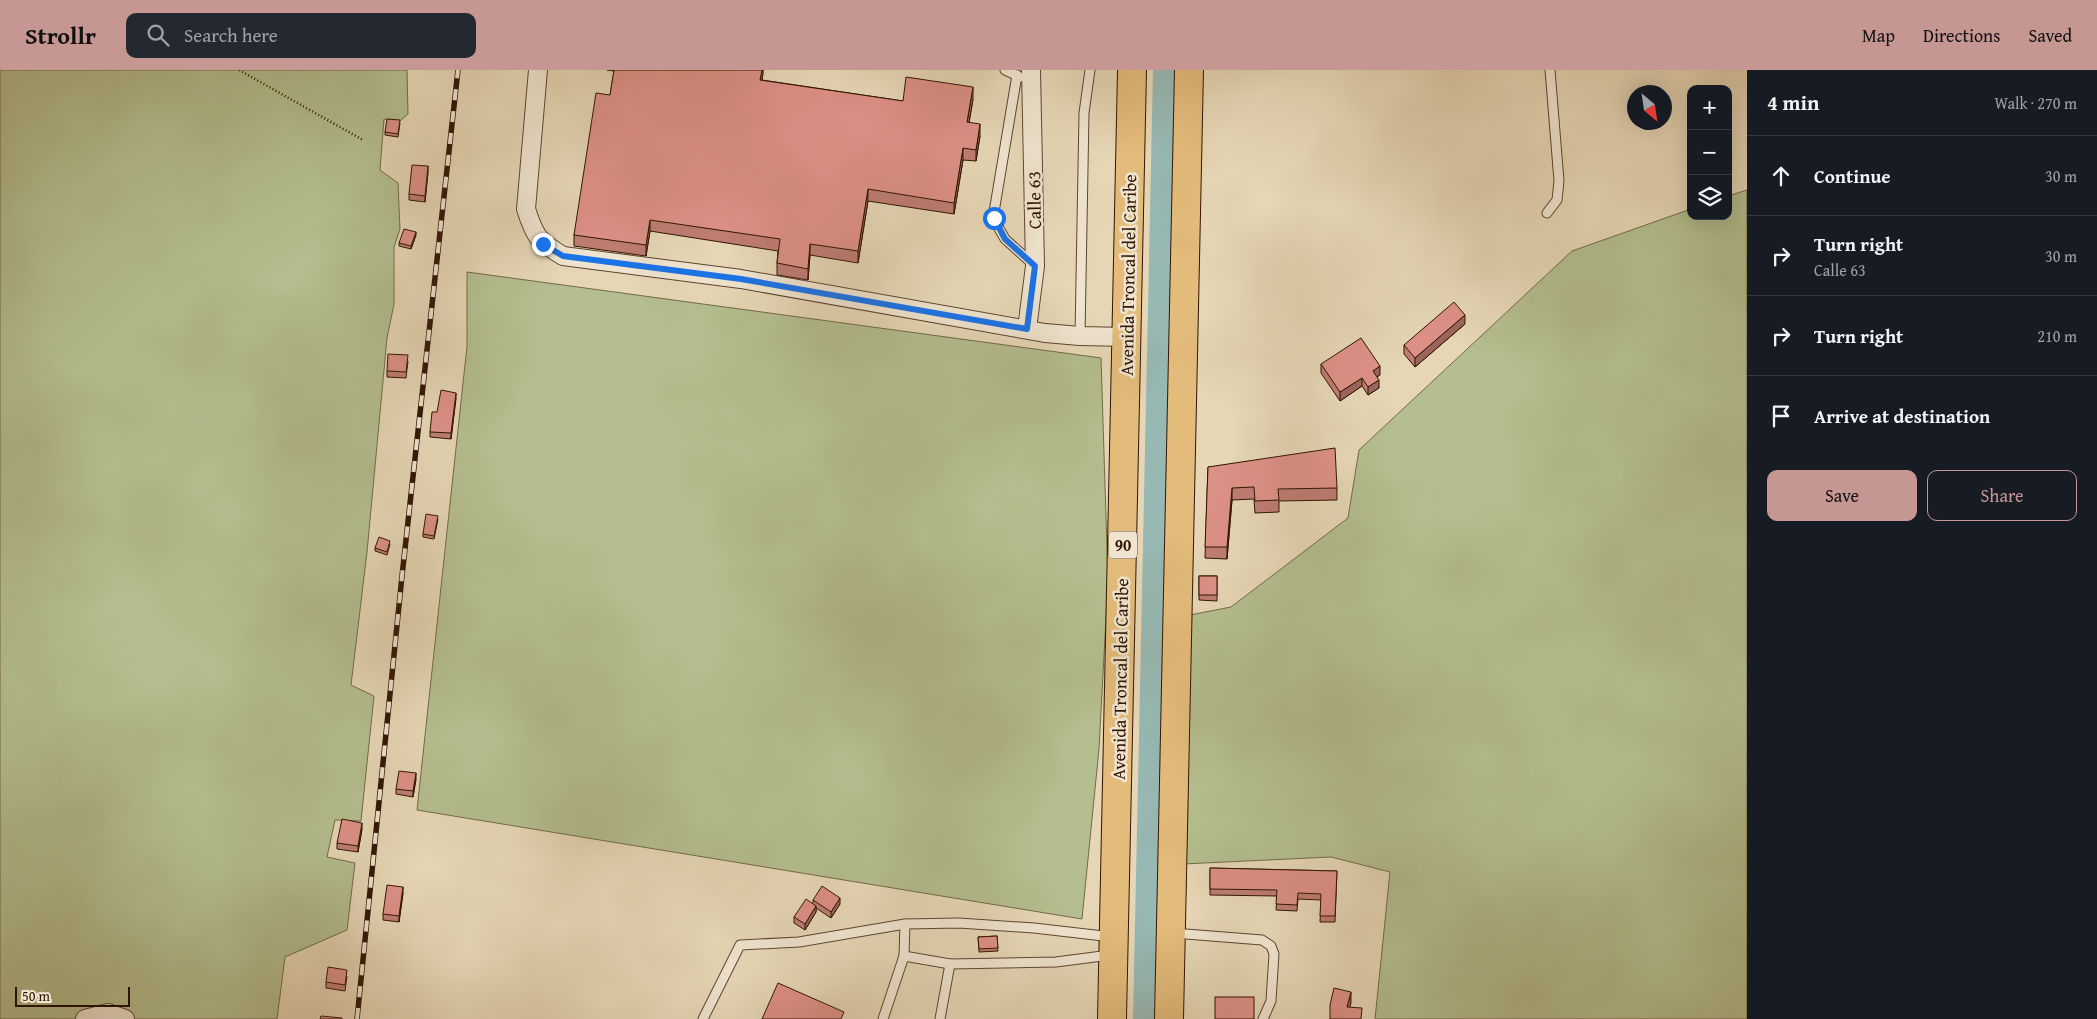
<!DOCTYPE html>
<html lang="en">
<head>
<meta charset="utf-8">
<style>
  body { margin:0; font-family:"Gentium Book Plus",serif; background:#242831; color:#f1f3f6 }
  .controls { position:absolute; right:15px; top:15px; display:grid; overflow:hidden; border-radius:10px; box-shadow:0 5px 20px #0002 }
  .controls button { width:45px; height:45px; display:grid; place-items:center; padding:0; border:0; border-bottom:1px solid #363941; background:#171b24; color:#f1f3f6; font:25px sans-serif }
  .compass { position:absolute; left:1627px; top:15px; width:45px; height:45px; border-radius:50%; background:#171b24; box-shadow:0 5px 20px #0002; rotate:151deg }
  .scale { position:absolute; left:15px; bottom:12px; width:115px; box-sizing:border-box; padding-left:5px; border:2px solid #301503; border-top:0; font-size:14px; line-height:18px; white-space:nowrap; color:#301503; -webkit-text-stroke:4px #efe4cf; paint-order:stroke }
  .stop { position:absolute; width:15px; height:15px; margin:-11px; border:4px solid #1a73e8; border-radius:50%; background:#fff }
  .stop.end { background:#1a73e8; border-color:#fff; box-shadow:0 1px 5px #0008 }
  .list { margin:0; padding:0; list-style:none }
  h2 { display:flex; justify-content:space-between; align-items:center; height:65px; margin:0; padding:0 20px; font-size:21px }
  h2 small { font-size:16px; font-weight:400; color:#9ea1a6 }
  .list li { display:grid; grid-template-columns:32px 1fr auto; gap:15px; align-items:center; box-sizing:border-box; height:80px; padding:0 20px; border-top:1px solid #363941 }
  .list b { display:block; font-size:19px; white-space:nowrap }
  .list p { margin:0; font-size:16px; white-space:nowrap; color:#9ea1a6 }
  .list em { font-size:16px; font-style:normal; color:#9ea1a6 }
  .actions { display:flex; gap:10px; padding:15px 20px }
  .actions a { flex:1; padding:11px 0; border:1px solid #c59692; border-radius:10px; text-align:center; font-size:18px; color:#c59692 }
  .actions .main { background:#c59692; color:#111 }
  .icon { flex:none; width:28px; height:28px; fill:none; stroke:currentColor; stroke-width:2; stroke-linecap:round; stroke-linejoin:round }
  .map { position:relative; flex:none; width:1747px; height:949px; overflow:hidden }
  header { display:flex; align-items:center; gap:30px; box-sizing:border-box; height:70px; padding:0 25px; background:#c59692; color:#111 }
  header strong { font-size:24px }
  nav { display:flex; gap:28px; margin-inline-start:auto; font-size:18px }
  .search { width:350px; height:45px; background:#242831; display:flex; align-items:center; gap:12px; box-sizing:border-box; padding:0 18px; border-radius:10px; color:#9ea1a6; font-size:19px }
  main { display:flex }
  aside { flex:1; background:#171b24 }
  .map>svg:first-child { display:block }
</style>
</head>
<body>
<header>
<strong>Strollr</strong>
<div class="search"><svg class="icon" aria-label="search" viewBox="0 0 24 24"><circle cx="10" cy="10" r="6"/><path d="M15 15l6 6"/></svg>Search here</div>
<nav><a>Map</a><a>Directions</a><a>Saved</a></nav>
</header>
<main>
<div class="map">
<svg width="1747" height="949" viewBox="0 0 1747 949">
  <rect width="100%" height="100%" fill="#e6d6b5"/>
  <filter id="stains"><feTurbulence type="fractalNoise" baseFrequency=".004" numOctaves="4"/><feColorMatrix values="0 0 0 0 .2 0 0 0 0 .09 0 0 0 0 .02 0 0 0 .5 -.17"/></filter>
  <radialGradient id="worn" r=".72"><stop offset=".6" stop-color="#630" stop-opacity="0"/><stop offset="1" stop-color="#630" stop-opacity=".3"/></radialGradient>
  <g fill="#b4be8e" stroke="#726a48">
    <path d="M0 0H407L408 44 400 51 384 49 380 100 398 113 400 159 394 177V234L387 268 367 482 351 615 374 626 361 751 335 750 327 787 355 793 347 860 285 887 277 949H0Z"/>
    <path d="M1747 120V949H1375L1390 802 1331 787 1183 794 1190 545 1231 537 1348 448 1359 380 1572 181 1691 139V146H1728V126Z"/>
    <path d="M467 202 1101 288 1108 510 1099 679 1082 849 417 740 467 276Z"/>
  </g>
  <g fill="none" stroke-linecap="round" stroke-linejoin="round">
    <path stroke="#97b8b3" stroke-width="28" d="M1147 949 1167 0"/>
    <g stroke="#5e4530" stroke-width="11">
      <g id="lane">
        <path d="M1005 0 1020 7"/>
        <path d="M1017 5 993 148 1005 169 1035 196"/>
        <path d="M1547 143 1557 130 1559 111 1550 0"/>
        <path d="M1080 266 1084 43 1090 0"/>
        <path d="M1173 863 1262 870 1271 876 1274 884 1271 931 1263 949"/>
        <path d="M904 886 950 894 1056 892 1110 885"/>
        <path d="M703 949 740 875 799 872 905 854 959 853 1034 858 1112 867"/>
        <path d="M883 949 904 886 905 854"/>
        <path d="M940 949 950 894"/>
      </g>
    </g>
    <g stroke="#5e4530" stroke-width="20">
      <g id="street">
        <path d="M538 0 526 139C535 167 538 171 563 186L741 209 1045 263 1080 266 1127 267"/>
        <path d="M1027 259 1035 196 1031 0"/>
        <path d="M85 949 108 943 125 949"/>
      </g>
    </g>
    <g stroke="#301503" stroke-width="30">
      <g id="highway">
        <path d="M1112 949 1132 0"/>
        <path d="M1169 949 1189 0"/>
      </g>
    </g>
    <path stroke="#301503" stroke-width="2.5" stroke-dasharray="1 2.5" stroke-linecap="butt" d="M239 0 363 70"/>
    <use href="#lane" stroke="#efe4cf" stroke-width="9"/>
    <use href="#street" stroke="#efe4cf" stroke-width="18"/>
    <use href="#highway" stroke="#e3bb7a" stroke-width="28"/>
    <g stroke="#301503" stroke-width="5.5">
      <path id="rail" d="M357 949 402 506 458 0"/>
    </g>
    <use href="#rail" stroke="#efe4cf" stroke-width="4" stroke-dasharray="11" stroke-linecap="butt"/>
  </g>
  <g fill="#be7c73" stroke="#301503">
    <path d="M607 0H763L762 10 903 31 973 29 969 53 980 66 976 91 963 90 954 144 868 131 858 193 810 185 808 210 777 205V193L778 181 650 161 646 186 574 176V165L610 25 614 1Z"/>
    <path d="M400 53 398 67 385 65V62Z"/>
    <path d="M428 102 425 132 409 130V124Z"/>
    <path d="M416 165 411 179 399 176V173Z"/>
    <path d="M1465 254 1415 297 1404 284V275Z"/>
    <path d="M408 291 406 308 387 307V301Z"/>
    <path d="M1321 294 1380 305 1377 307 1379 318 1368 325 1362 316 1340 331 1321 303Z"/>
    <path d="M456 328 451 369 430 367V362Z"/>
    <path d="M1208 397 1337 418V430L1279 431V442L1255 443 1254 429 1232 430 1227 489 1205 488Z"/>
    <path d="M438 449 434 469 423 467V464Z"/>
    <path d="M390 474 387 485 375 481V478Z"/>
    <path d="M1199 506H1217V531L1199 530Z"/>
    <path d="M416 709 413 727 396 724V719Z"/>
    <path d="M362 759 358 782 337 779V773Z"/>
    <path d="M1210 798 1337 801 1335 852H1320L1321 830 1298 829 1297 841 1276 840 1277 826 1210 825Z"/>
    <path d="M403 823 399 852 383 850V844Z"/>
    <path d="M813 830 840 834 831 848 816 838V842L805 860 794 853V847L813 833Z"/>
    <path d="M997 866 998 881 979 882 978 867Z"/>
    <path d="M347 906 345 921 326 918V912Z"/>
  </g>
  <g fill="#9b655e" stroke="#301503">
    <path d="M762 0H763V4L760 21V10Z"/>
    <path d="M973 17V29L967 64V52Z"/>
    <path d="M980 54V66L976 91V80Z"/>
    <path d="M963 78V90L954 144V133Z"/>
    <path d="M428 96V102L425 132V126Z"/>
    <path d="M868 119V131L858 193V181Z"/>
    <path d="M650 150V161L646 186V175Z"/>
    <path d="M416 162V165L411 179V176Z"/>
    <path d="M810 174V185L808 210V199Z"/>
    <path d="M1465 245V254L1415 297V288Z"/>
    <path d="M1380 296V305L1373 309V301Z"/>
    <path d="M1362 308V316L1340 331V322Z"/>
    <path d="M1379 310V318L1368 325V317Z"/>
    <path d="M456 323V328L451 369V363Z"/>
    <path d="M1232 418V430L1227 489V477Z"/>
    <path d="M416 703V709L413 727V721Z"/>
    <path d="M362 753V759L358 782V776Z"/>
    <path d="M403 817V823L399 852V846Z"/>
    <path d="M840 828V834L831 848V842Z"/>
    <path d="M816 836V842L805 860V854Z"/>
    <path d="M1351 922V933L1347 948V937Z"/>
  </g>
  <g fill="#dd9086" stroke="#301503">
    <path d="M614 0H762L760 10 903 31 906 7 973 17 967 52 980 54 976 80 963 78 954 133 868 119 858 181 810 174 808 199 777 193 780 169 650 150 646 175 574 165 596 23 610 25Z"/>
    <path d="M387 49 400 50 398 64 385 62Z"/>
    <path d="M412 95 428 96 425 126 409 124Z"/>
    <path d="M404 159 416 162 411 176 399 173Z"/>
    <path d="M1454 232 1465 245 1415 288 1404 275Z"/>
    <path d="M1361 268 1380 296 1373 301 1379 310 1368 317 1362 308 1340 322 1321 294Z"/>
    <path d="M388 284 408 285 406 302 387 301Z"/>
    <path d="M441 320 456 323 451 363 430 362 432 342H437Z"/>
    <path d="M1335 378 1337 418 1278 419 1279 430 1255 431 1254 417 1232 418 1227 477H1205L1208 397Z"/>
    <path d="M426 444 438 446 434 466 423 464Z"/>
    <path d="M379 467 390 471 387 482 375 478Z"/>
    <rect x="1199" y="506" width="18" height="19"/>
    <path d="M399 701 416 703 413 721 396 719Z"/>
    <path d="M342 749 362 753 358 776 337 773Z"/>
    <path d="M1210 798 1337 801 1335 846H1320L1321 824 1298 823 1297 835 1276 834 1277 820 1210 819Z"/>
    <path d="M387 815 403 817 399 846 383 844Z"/>
    <path d="M822 816 840 828 831 842 813 830Z"/>
    <path d="M806 829 816 836 805 854 794 847Z"/>
    <path d="M997 866 998 878 979 879 978 867Z"/>
    <path d="M328 897 347 900 345 915 326 912Z"/>
    <path d="M778 913 844 942 841 949H762Z"/>
    <path d="M1334 918 1351 922 1347 937 1362 938 1361 949H1330V935Z"/>
    <rect x="1215" y="927" width="39" height="22"/>
    <path d="M321 946 342 948V949H320Z"/>
  </g>
  <g fill="none" stroke-linecap="round" stroke-linejoin="round">
    <path stroke="#1a73e8" stroke-width="6" d="M543 174 563 186 741 209 1027 259 1035 196 1005 169 994 148"/>
  </g>
  <g text-anchor="middle" dominant-baseline="central" stroke-width="5" stroke-linejoin="round" paint-order="stroke">
    <rect fill="#efe4cf" stroke="#695340" stroke-width="1" x="1109" y="461.5" width="28" height="27" rx="4"/>
    <g font-size="16" font-weight="bold" fill="#301503">
      <text x="1123" y="475">90</text>
    </g>
    <g font-size="18" fill="#301503" stroke="#efe4cf">
      <text transform="translate(1034 130) rotate(-91)">Calle 63</text>
      <text transform="translate(1128 205) rotate(-89)">Avenida Troncal del Caribe</text>
      <text transform="translate(1120 609) rotate(-89)">Avenida Troncal del Caribe</text>
    </g>
  </g>
  <rect width="100%" height="100%" filter="url(#stains)"/>
  <rect width="100%" height="100%" fill="url(#worn)"/>
</svg>
<div class="controls">
<button>+</button>
<button>−</button>
<button><svg class="icon" aria-label="layers" viewBox="0 0 24 24"><path d="M12 4l9 5-9 5-9-5zM3 14l9 5 9-5"/></svg></button>
</div>
<svg class="compass" viewBox="-18 -18 36 36"><path d="M0-13l5 13h-10z" fill="#e53935"/><path d="M0 13l5-13h-10z" fill="#9ea1a6"/></svg>
<div class="scale">50 m</div>
<div class="stop" style="left:994px;top:148px"></div>
<div class="stop end" style="left:543px;top:174px"></div>
</div>
<aside>
<h2>4 min<small>Walk · 270 m</small></h2>
<ul class="list">
<li><svg class="icon" aria-label="ahead" viewBox="0 0 24 24"><path d="M12 20V5M6 11l6-6 6 6"/></svg><div><b>Continue</b></div><em>30 m</em></li>
<li><svg class="icon" aria-label="right" viewBox="0 0 24 24"><path d="M7 20v-9h11M14 6l5 5-5 5"/></svg><div><b>Turn right</b><p>Calle 63</p></div><em>30 m</em></li>
<li><svg class="icon" aria-label="right" viewBox="0 0 24 24"><path d="M7 20v-9h11M14 6l5 5-5 5"/></svg><div><b>Turn right</b></div><em>210 m</em></li>
<li><svg class="icon" aria-label="arrive" viewBox="0 0 24 24"><path d="M6 21V4h12l-3 4 3 4H6"/></svg><div><b>Arrive at destination</b></div></li>
</ul>
<div class="actions"><a class="main">Save</a><a>Share</a></div>
</aside>
</main>
</body>
</html>
